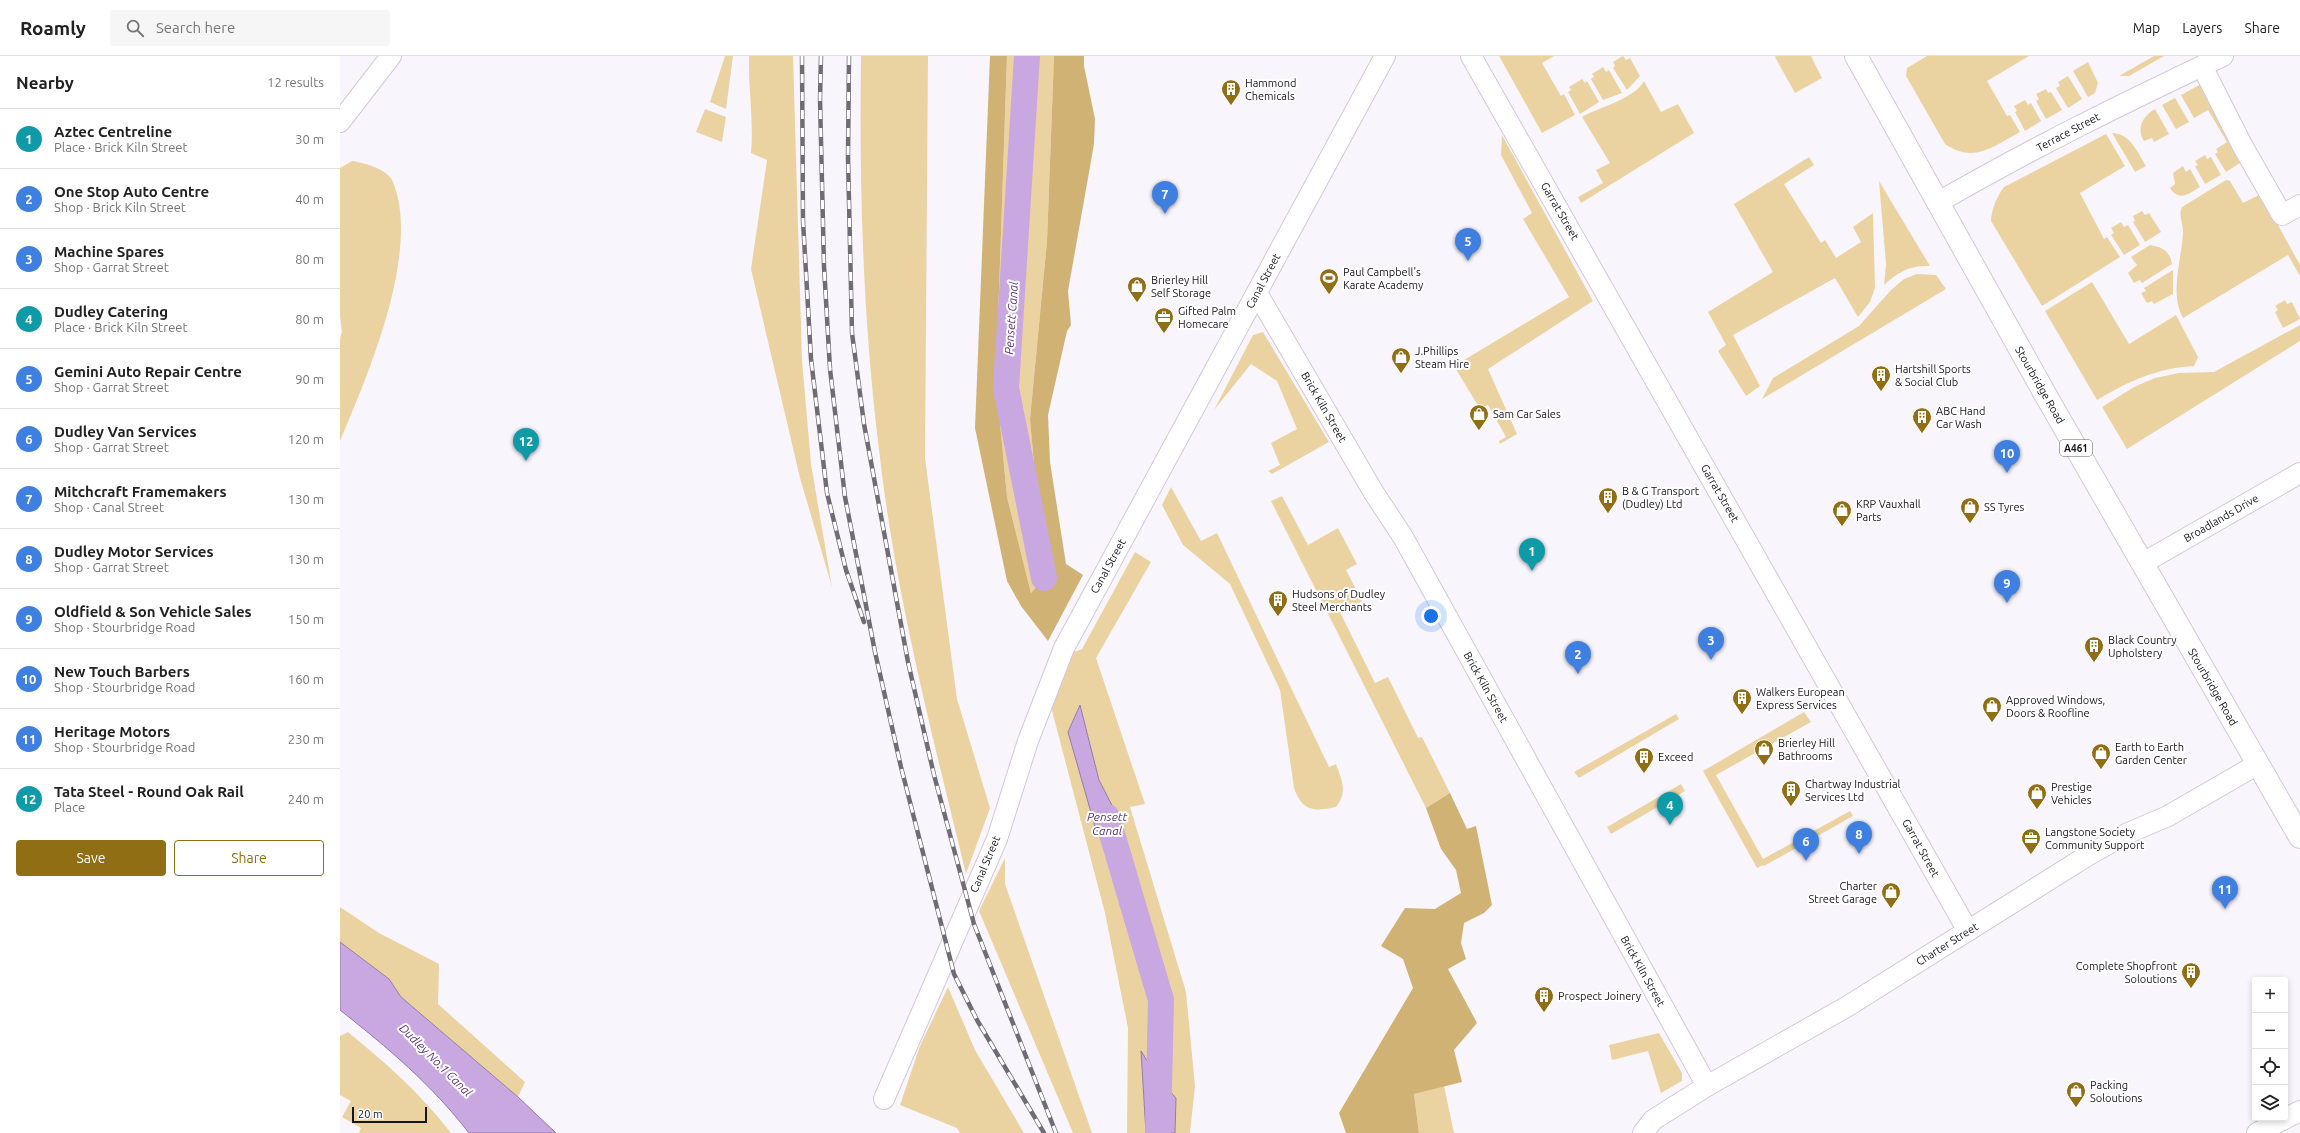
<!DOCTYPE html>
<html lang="en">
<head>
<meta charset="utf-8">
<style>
  body { margin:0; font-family:Ubuntu,sans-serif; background:#f6f6f6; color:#222 }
  .controls { position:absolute; right:12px; bottom:12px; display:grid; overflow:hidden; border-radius:4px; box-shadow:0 2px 6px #0003 }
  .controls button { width:36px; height:36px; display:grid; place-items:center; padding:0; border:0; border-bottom:1px solid #e0e0e0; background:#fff; color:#222; font:20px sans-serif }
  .scale { position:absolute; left:12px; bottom:10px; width:75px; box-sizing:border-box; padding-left:4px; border:2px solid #19151c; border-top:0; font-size:11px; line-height:14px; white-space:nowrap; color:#19151c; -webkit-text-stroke:3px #fff; paint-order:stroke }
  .you { position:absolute; left:1091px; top:560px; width:14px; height:14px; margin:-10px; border:3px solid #fff; border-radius:50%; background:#1a73e8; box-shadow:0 0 0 6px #1a73e833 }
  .badge { display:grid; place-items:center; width:26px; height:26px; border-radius:50%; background:#906e14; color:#fff; font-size:13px; font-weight:700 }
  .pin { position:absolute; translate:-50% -33px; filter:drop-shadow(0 1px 2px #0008) }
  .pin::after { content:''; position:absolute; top:21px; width:14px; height:12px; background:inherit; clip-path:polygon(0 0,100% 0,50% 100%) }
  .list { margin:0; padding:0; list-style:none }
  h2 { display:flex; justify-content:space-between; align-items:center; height:52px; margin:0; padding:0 16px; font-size:17px }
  h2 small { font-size:13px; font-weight:400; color:#767676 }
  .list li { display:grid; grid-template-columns:26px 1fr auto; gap:12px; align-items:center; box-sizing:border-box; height:60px; padding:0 16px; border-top:1px solid #e0e0e0 }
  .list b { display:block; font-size:15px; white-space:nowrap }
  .list p { margin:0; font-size:13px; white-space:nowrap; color:#767676 }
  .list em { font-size:13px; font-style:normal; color:#767676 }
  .actions { display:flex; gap:8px; padding:12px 16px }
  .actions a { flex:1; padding:9px 0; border:1px solid #906e14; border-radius:4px; text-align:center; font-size:14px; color:#906e14 }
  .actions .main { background:#906e14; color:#fff }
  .icon { flex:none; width:22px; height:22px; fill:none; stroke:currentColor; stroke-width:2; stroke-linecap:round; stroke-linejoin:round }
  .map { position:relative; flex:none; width:1960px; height:1077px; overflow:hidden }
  header { display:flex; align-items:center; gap:24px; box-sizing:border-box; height:56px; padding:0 20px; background:#fff; border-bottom:1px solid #e0e0e0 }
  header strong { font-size:19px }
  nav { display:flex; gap:22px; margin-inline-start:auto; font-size:14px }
  .search { width:280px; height:36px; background:#f6f6f6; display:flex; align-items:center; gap:10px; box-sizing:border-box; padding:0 14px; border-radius:4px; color:#767676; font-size:15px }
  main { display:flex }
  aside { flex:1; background:#fff }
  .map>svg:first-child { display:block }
</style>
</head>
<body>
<header>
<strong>Roamly</strong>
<div class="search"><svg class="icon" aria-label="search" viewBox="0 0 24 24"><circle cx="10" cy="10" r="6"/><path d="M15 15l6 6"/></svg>Search here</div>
<nav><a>Map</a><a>Layers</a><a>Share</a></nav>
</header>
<main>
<aside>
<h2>Nearby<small>12 results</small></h2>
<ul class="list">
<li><span class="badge" style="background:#0f9aa8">1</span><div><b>Aztec Centreline</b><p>Place · Brick Kiln Street</p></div><em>30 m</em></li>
<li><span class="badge" style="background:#3f7fe0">2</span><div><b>One Stop Auto Centre</b><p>Shop · Brick Kiln Street</p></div><em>40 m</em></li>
<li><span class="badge" style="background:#3f7fe0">3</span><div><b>Machine Spares</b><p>Shop · Garrat Street</p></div><em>80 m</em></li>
<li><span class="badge" style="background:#0f9aa8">4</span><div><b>Dudley Catering</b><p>Place · Brick Kiln Street</p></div><em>80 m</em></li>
<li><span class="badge" style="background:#3f7fe0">5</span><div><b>Gemini Auto Repair Centre</b><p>Shop · Garrat Street</p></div><em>90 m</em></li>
<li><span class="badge" style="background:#3f7fe0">6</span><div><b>Dudley Van Services</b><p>Shop · Garrat Street</p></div><em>120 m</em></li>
<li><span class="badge" style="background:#3f7fe0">7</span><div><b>Mitchcraft Framemakers</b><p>Shop · Canal Street</p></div><em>130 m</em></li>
<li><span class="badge" style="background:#3f7fe0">8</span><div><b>Dudley Motor Services</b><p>Shop · Garrat Street</p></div><em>130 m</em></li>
<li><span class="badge" style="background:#3f7fe0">9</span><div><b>Oldfield &amp; Son Vehicle Sales</b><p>Shop · Stourbridge Road</p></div><em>150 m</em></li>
<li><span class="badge" style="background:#3f7fe0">10</span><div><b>New Touch Barbers</b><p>Shop · Stourbridge Road</p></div><em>160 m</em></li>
<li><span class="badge" style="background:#3f7fe0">11</span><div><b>Heritage Motors</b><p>Shop · Stourbridge Road</p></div><em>230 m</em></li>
<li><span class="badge" style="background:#0f9aa8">12</span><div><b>Tata Steel - Round Oak Rail</b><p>Place</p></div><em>240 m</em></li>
</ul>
<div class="actions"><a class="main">Save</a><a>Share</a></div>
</aside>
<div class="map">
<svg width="1960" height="1077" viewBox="0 0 1960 1077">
  <rect width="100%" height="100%" fill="#f9f5fd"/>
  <g fill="#ebd3a1" fill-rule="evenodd">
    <path d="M385 0H393L386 53 370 46Z"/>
    <path d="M409 0H453L462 304 471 408 492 531 460 422 411 213 427 104 411 97C414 65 408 33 409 0Z"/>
    <path d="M521 0H588L585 402 617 643 650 752 626 818C592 678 555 537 539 394 523 263 519 132 521 0Z"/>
    <path d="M667 0H714L707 185 690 363 704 522 691 537 667 441 656 324Z"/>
    <path d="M1159 0H1214L1202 7 1221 40 1224 38 1235 59 1202 77Z"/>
    <path d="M1283 0 1286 4 1290 2 1300 20 1287 34 1273 12 1275 10 1273 6Z"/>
    <path d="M1437 0H1471L1482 22 1455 37 1435 1Z"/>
    <path d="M1587 0H1689L1647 25 1667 60 1670 59 1680 76C1654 90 1634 108 1605 88L1566 20 1567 12Z"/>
    <path d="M1814 0H1824L1789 20H1779Z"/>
    <path d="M1748 6 1758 27 1755 37 1748 41 1733 15Z"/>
    <path d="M1263 11 1266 16 1269 14 1282 37 1263 44 1251 23 1254 21 1252 18Z"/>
    <path d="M1728 20 1742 43 1728 52 1716 32 1720 30 1718 26Z"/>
    <path d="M1242 23 1245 27 1247 25 1259 46 1240 58 1228 36 1231 34 1229 31Z"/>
    <path d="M1304 25 1321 56 1338 48 1354 77 1241 147 1238 141 1263 127 1256 114 1270 107 1242 61C1261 50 1293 44 1304 25Z"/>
    <path d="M1861 28 1903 105 1886 116 1875 98 1878 96 1876 93 1887 86 1868 54 1854 62 1841 39Z"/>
    <path d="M1706 33 1708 37 1711 36 1722 54 1706 63 1696 45 1699 43 1696 38Z"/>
    <path d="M1835 42 1849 66 1836 73 1822 49Z"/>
    <path d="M1685 44 1688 49 1691 47 1701 65 1685 75 1675 56 1677 55 1674 50Z"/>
    <path d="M365 53 386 61 382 86 356 76Z"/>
    <path d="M1815 53 1829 78 1814 86 1812 82 1804 85C1796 72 1803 60 1815 53Z"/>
    <path d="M1772 77C1790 77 1798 97 1806 110L1795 116Z"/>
    <path d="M1766 78 1785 110 1740 137 1764 183 1767 181 1780 201 1702 250 1651 165C1652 152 1656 142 1664 131Z"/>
    <path d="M1162 79 1253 245 1148 313 1177 378 1160 388 1159 385 1166 381 1148 349 1140 353 1114 310 1229 241 1183 163 1192 157 1161 99Z"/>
    <path d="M1865 99 1867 103 1871 101 1881 119 1865 128 1855 110 1858 109 1855 105Z"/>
    <path d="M1469 101 1474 109 1444 128 1481 187 1485 184 1496 202 1521 186 1513 171 1533 157 1535 232 1530 246 1518 261 1495 222 1393 279 1420 330 1406 340 1378 295 1386 289 1368 256 1433 216 1394 148Z"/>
    <path d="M12 105C24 107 40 111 49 120 54 125 56 135 58 142 73 213 28 319 0 385V283L2 276 0 260V112Z"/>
    <path d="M1843 110 1846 116 1850 113 1860 131C1849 138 1839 146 1830 132L1835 128 1833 117Z"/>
    <path d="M1886 124 1890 125 1903 147 1921 138 1960 209V220L1948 199 1843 262C1829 237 1842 203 1843 176 1843 167 1838 160 1842 151Z"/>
    <path d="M1539 125 1590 210C1570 209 1558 216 1544 229L1546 208Z"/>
    <path d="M1802 155 1805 159 1809 157 1821 176 1805 186 1793 166 1795 165 1793 160Z"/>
    <path d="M1781 166 1784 171 1788 169 1800 189 1784 199 1771 179 1774 177 1771 172Z"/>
    <path d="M1810 189C1822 191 1830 195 1832 208L1802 227 1800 224 1794 227 1788 217 1797 209 1791 201Z"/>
    <path d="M1833 214V238L1814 248 1812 245 1807 247 1801 237 1806 235 1804 232Z"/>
    <path d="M1577 218 1596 219 1606 233 1422 343 1433 322 1519 270 1551 234 1564 223Z"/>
    <path d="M1752 226 1789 288 1836 259 1858 301 1854 310C1817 312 1789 325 1757 344L1705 255Z"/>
    <path d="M1945 244 1947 248 1952 246 1960 263 1943 272 1935 256 1938 254 1935 250Z"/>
    <path d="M1960 269V285L1787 393 1762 351 1794 331 1815 322 1839 317 1874 316Z"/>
    <path d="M923 276 989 386 932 418 928 415 940 409 931 387 957 373 937 325 911 308 874 354 913 279Z"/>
    <path d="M831 431 861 485 877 477 989 711 996 708C1002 725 1008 736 996 751 974 756 962 755 954 732L940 634 890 528 843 489 822 449Z"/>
    <path d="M942 440 968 489 998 472 1017 508 1006 514 1022 545 1000 556 1035 627 1048 621 1078 682 1082 681 1110 737 1086 752 931 445Z"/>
    <path d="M795 496 811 506 756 602 805 748 790 751 846 936 855 1030 850 1077H835L836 1042 818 1022 801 996 806 1077H787L788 972 765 857 710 647 731 597 742 593ZM739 650 759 724 779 763 790 805 756 773 728 676Z"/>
    <path d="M1464 656 1471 666 1376 719 1423 803 1510 755 1513 760 1424 810 1423 809 1417 812 1363 715Z"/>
    <path d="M1336 658 1339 663 1239 722 1234 716Z"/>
    <path d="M1341 728 1345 735 1271 778 1267 771Z"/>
    <path d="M665 802V828L752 1077H733L639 855Z"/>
    <path d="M0 851 39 877 99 908 98 948 185 1026 178 1041 61 941 49 923 0 886Z"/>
    <path d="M608 931 635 994 684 1077H620L617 1072 560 1049 580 990Z"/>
    <path d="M8 976C46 1007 81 1038 111 1077H19L21 1072 2 1061 11 1045 0 1039V980Z"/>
    <path d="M1319 977 1342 1017V1025L1321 1037 1308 995 1272 1004 1269 989Z"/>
    <path d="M1104 1030 1114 1077H1079L1074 1038Z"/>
  </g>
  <g fill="#cfb274">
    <path d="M650 0H667L656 324 667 441 691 537 704 522 690 363 707 185 714 0H744V10L755 63 754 88 728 235 731 269 727 275 708 359 710 406 726 508 743 519 708 585 681 550 667 525 635 372Z"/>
    <path d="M1110 737 1127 773 1136 770 1152 849 1144 857 1124 867 1121 887 1126 903 1108 913 1137 967 1114 994 1122 1026 1074 1038 1079 1077H1006L999 1057 1073 932 1063 903 1041 890 1065 852 1095 853 1121 837 1116 814 1101 793 1086 752Z"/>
  </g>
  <g fill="#c9a8e1" stroke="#947ca6">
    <path d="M740 649 759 724 779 763 790 806 756 774 728 676Z"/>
    <path d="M0 886 49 923 61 941 178 1041 216 1077H129C91 1028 48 992 0 954Z"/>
    <path d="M801 995 818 1022 836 1042 835 1077H806Z"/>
  </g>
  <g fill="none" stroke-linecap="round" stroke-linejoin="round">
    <g stroke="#c9a8e1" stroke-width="26">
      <path d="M687 0 666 332 704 522"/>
      <path d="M767 761 821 944 818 1077"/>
    </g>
    <g stroke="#d2c7db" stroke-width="22">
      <g id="minor">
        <path d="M1131 0 1628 875"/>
        <path d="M1862 10 1902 89 1942 159 1960 149"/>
        <path d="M0 66 51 0"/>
        <path d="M1597 147C1690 93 1786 46 1883 0"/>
        <path d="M917 237 1034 437 1063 481 1367 1030"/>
        <path d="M1803 507 1960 417"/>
        <path d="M544 1043 657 783 688 685 724 592 1045 0"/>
        <path d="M1303 1077 1313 1064 1367 1030 1508 950 1747 800 1786 778 1828 760 1918 708"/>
        <path d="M1917 1077 1960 1055"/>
      </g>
    </g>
    <g stroke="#d2c7db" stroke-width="24">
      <path id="primary" d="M1516 0 1709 345 1960 781"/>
    </g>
    <use href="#minor" stroke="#fff" stroke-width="20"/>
    <use href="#primary" stroke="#fff" stroke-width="22"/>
    <g stroke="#706c74" stroke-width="4.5">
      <g id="rail">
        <path d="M462 0 463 165 471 303 487 437 506 514 524 566"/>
        <path d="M481 0 480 43 484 210 490 313 505 441 535 596 561 711 614 918 637 964 704 1077"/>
        <path d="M509 0 508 101 512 277 524 368 568 606 594 719 634 868 716 1077"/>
      </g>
    </g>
    <use href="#rail" stroke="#fff" stroke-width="3" stroke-dasharray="9" stroke-linecap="butt"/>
  </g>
  <defs>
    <g id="building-pin" transform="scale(1)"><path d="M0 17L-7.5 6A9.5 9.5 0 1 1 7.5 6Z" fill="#906e14" stroke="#fff"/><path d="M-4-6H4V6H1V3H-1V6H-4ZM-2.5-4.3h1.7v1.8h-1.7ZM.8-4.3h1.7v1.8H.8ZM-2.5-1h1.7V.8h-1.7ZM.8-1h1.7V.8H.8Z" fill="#fff"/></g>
    <g id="stadium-pin" transform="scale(1)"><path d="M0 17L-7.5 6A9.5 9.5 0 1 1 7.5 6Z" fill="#906e14" stroke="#fff"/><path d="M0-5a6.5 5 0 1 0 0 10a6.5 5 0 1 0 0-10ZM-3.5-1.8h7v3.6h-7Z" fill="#fff"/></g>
    <g id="shop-pin" transform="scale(1)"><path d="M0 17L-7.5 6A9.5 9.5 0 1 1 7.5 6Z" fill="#906e14" stroke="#fff"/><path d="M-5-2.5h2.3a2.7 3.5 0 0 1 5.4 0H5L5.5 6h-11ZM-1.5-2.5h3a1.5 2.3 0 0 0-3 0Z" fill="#fff"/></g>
    <g id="office-pin" transform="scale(1)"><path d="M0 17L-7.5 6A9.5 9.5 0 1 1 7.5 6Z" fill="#906e14" stroke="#fff"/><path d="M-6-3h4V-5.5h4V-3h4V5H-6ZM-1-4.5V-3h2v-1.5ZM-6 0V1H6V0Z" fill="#fff"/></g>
  </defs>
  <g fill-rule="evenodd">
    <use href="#building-pin" x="891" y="33"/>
    <use href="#stadium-pin" x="989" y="222"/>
    <use href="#shop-pin" x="797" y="230"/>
    <use href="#office-pin" x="824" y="261"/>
    <use href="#shop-pin" x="1061" y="301"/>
    <use href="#building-pin" x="1541" y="319"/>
    <use href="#shop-pin" x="1139" y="358"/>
    <use href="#building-pin" x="1582" y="361"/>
    <use href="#building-pin" x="1268" y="441"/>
    <use href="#shop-pin" x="1630" y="451"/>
    <use href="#shop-pin" x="1502" y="454"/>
    <use href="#building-pin" x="938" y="544"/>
    <use href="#building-pin" x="1754" y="590"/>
    <use href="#building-pin" x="1402" y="642"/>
    <use href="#shop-pin" x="1652" y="650"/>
    <use href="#shop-pin" x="1424" y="693"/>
    <use href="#shop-pin" x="1761" y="697"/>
    <use href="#building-pin" x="1304" y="701"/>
    <use href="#building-pin" x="1451" y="734"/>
    <use href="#shop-pin" x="1697" y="737"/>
    <use href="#office-pin" x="1691" y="782"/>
    <use href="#shop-pin" x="1551" y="836"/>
    <use href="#building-pin" x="1851" y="916"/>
    <use href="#building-pin" x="1204" y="940"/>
    <use href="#shop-pin" x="1736" y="1035"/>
  </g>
  <g text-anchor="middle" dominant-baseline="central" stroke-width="4" stroke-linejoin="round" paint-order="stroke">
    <rect fill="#fff" stroke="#5e5b60" stroke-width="1" x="1720" y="384" width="32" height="16" rx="3"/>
    <g font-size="10" font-weight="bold" fill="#19151c">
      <text x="1736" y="392">A461</text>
    </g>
    <g font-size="11" fill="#19151c" stroke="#fff" text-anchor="start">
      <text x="905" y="27">Hammond<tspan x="905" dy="13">Chemicals</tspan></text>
      <text x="1003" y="216">Paul Campbell's<tspan x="1003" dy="13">Karate Academy</tspan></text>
      <text x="811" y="224">Brierley Hill<tspan x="811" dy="13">Self Storage</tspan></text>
      <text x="838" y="255">Gifted Palm<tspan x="838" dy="13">Homecare</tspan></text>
      <text x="1075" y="295">J.Phillips<tspan x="1075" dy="13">Steam Hire</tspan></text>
      <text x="1555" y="313">Hartshill Sports<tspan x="1555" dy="13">&amp; Social Club</tspan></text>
      <text x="1596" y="355">ABC Hand<tspan x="1596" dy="13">Car Wash</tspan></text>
      <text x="1153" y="358">Sam Car Sales</text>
      <text x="1282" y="435">B &amp; G Transport<tspan x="1282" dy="13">(Dudley) Ltd</tspan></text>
      <text x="1516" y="448">KRP Vauxhall<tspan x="1516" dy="13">Parts</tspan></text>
      <text x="1644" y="451">SS Tyres</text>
      <text x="952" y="538">Hudsons of Dudley<tspan x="952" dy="13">Steel Merchants</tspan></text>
      <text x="1768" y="584">Black Country<tspan x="1768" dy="13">Upholstery</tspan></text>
      <text x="1416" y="636">Walkers European<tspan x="1416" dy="13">Express Services</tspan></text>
      <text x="1666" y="644">Approved Windows,<tspan x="1666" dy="13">Doors &amp; Roofline</tspan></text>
      <text x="1438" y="687">Brierley Hill<tspan x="1438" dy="13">Bathrooms</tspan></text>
      <text x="1775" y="691">Earth to Earth<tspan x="1775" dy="13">Garden Center</tspan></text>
      <text x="1318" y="701">Exceed</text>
      <text x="1465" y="728">Chartway Industrial<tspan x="1465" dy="13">Services Ltd</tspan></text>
      <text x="1711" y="731">Prestige<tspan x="1711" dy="13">Vehicles</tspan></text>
      <text x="1705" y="776">Langstone Society<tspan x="1705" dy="13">Community Support</tspan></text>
      <text x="1537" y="830" text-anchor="end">Charter<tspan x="1537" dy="13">Street Garage</tspan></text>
      <text x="1837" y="910" text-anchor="end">Complete Shopfront<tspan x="1837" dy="13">Soloutions</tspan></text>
      <text x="1218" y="940">Prospect Joinery</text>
      <text x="1750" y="1029">Packing<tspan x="1750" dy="13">Soloutions</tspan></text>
    </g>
    <g font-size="11" fill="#19151c" stroke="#fff">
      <text transform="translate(1728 76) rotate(-28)">Terrace Street</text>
      <text transform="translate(1220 155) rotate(60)">Garrat Street</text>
      <text transform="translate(923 225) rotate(-62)">Canal Street</text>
      <text transform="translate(1700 329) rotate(60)">Stourbridge Road</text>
      <text transform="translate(984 351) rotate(60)">Brick Kiln Street</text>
      <text transform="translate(1380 437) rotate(60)">Garrat Street</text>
      <text transform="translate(1881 462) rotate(-30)">Broadlands Drive</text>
      <text transform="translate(768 510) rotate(-61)">Canal Street</text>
      <text transform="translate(1146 631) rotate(61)">Brick Kiln Street</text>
      <text transform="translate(1873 631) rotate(60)">Stourbridge Road</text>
      <text transform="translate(1581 792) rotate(61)">Garrat Street</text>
      <text transform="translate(645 808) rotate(-67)">Canal Street</text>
      <text transform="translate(1607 888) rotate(-32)">Charter Street</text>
      <text transform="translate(1303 915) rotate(61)">Brick Kiln Street</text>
    </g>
    <g font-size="12" font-style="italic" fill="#5c3377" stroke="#fff">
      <text transform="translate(671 262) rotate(-86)">Pensett Canal</text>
      <text x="767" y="760">Pensett<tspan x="767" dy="14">Canal</tspan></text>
      <text transform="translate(96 1004) rotate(45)">Dudley No.1 Canal</text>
    </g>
  </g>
</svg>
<div class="controls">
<button>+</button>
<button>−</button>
<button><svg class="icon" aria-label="locate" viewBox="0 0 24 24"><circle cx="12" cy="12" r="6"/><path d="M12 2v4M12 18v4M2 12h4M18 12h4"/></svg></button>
<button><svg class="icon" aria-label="layers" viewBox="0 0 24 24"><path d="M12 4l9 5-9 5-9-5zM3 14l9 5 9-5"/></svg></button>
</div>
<div class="scale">20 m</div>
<div class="you"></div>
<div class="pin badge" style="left:1192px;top:515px;background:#0f9aa8">1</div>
<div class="pin badge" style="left:1238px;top:618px;background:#3f7fe0">2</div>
<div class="pin badge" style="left:1371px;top:604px;background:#3f7fe0">3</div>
<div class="pin badge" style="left:1330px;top:769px;background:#0f9aa8">4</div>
<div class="pin badge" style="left:1128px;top:205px;background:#3f7fe0">5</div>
<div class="pin badge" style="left:1466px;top:805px;background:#3f7fe0">6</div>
<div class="pin badge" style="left:825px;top:158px;background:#3f7fe0">7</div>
<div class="pin badge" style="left:1519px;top:798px;background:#3f7fe0">8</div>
<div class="pin badge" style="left:1667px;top:547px;background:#3f7fe0">9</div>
<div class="pin badge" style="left:1667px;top:417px;background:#3f7fe0">10</div>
<div class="pin badge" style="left:1885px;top:853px;background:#3f7fe0">11</div>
<div class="pin badge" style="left:186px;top:405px;background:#0f9aa8">12</div>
</div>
</main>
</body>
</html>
